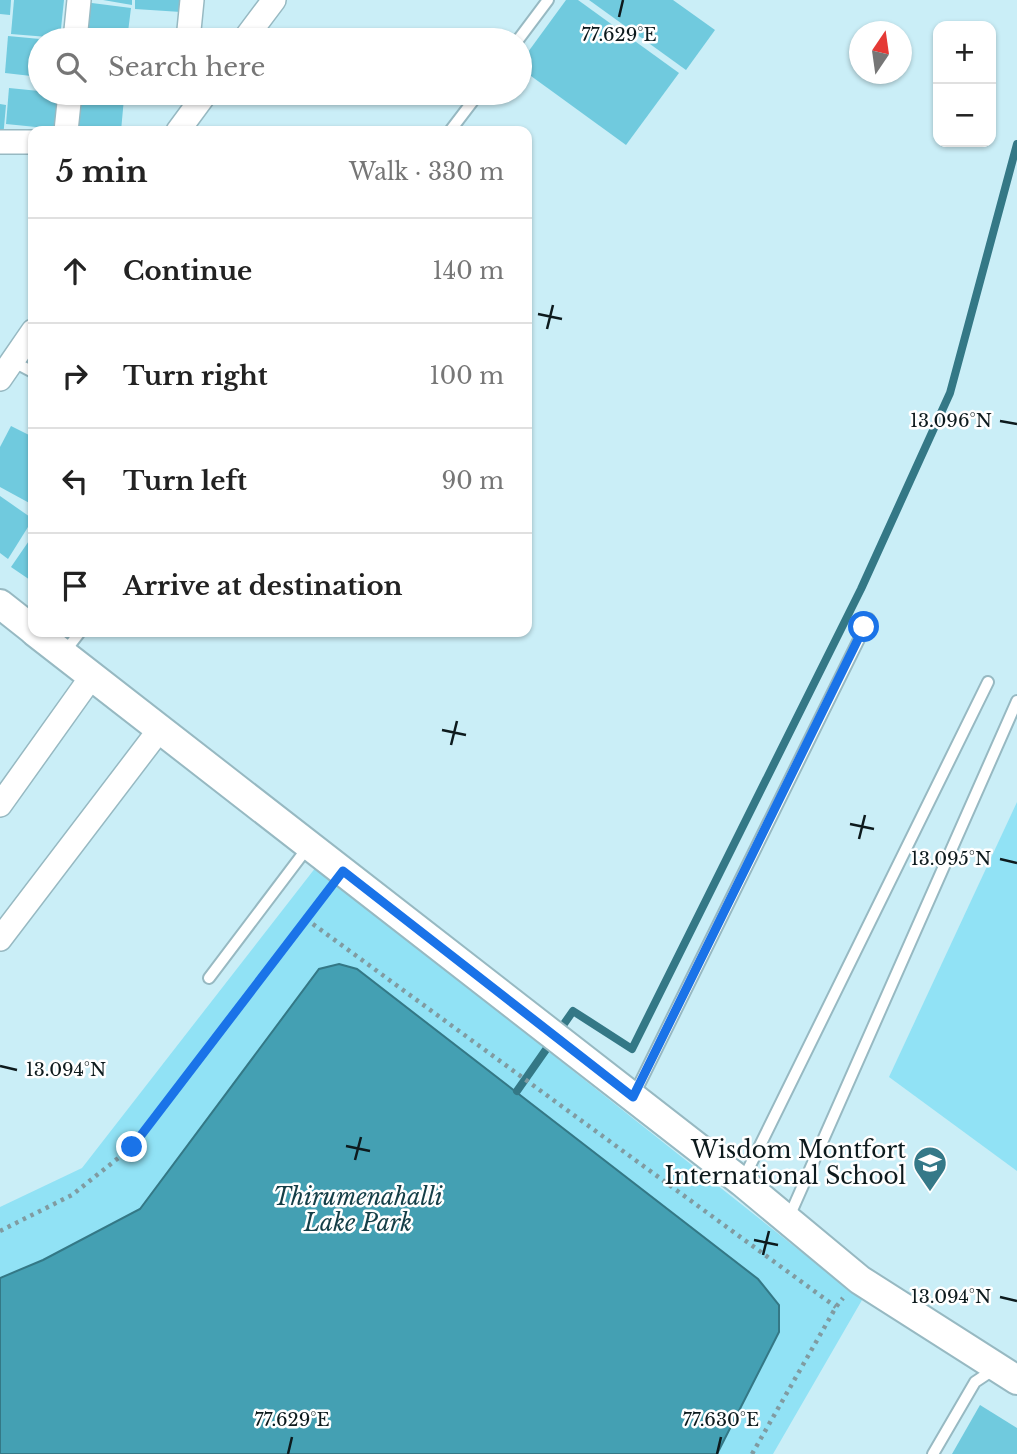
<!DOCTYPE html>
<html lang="en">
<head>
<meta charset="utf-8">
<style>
  body { margin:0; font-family:"Libre Baskerville",serif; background:#f6f6f6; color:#222 }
  .controls { position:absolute; right:21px; top:21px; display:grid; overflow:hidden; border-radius:14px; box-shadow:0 2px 5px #0004 }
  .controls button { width:63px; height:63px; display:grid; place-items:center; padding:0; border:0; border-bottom:2px solid #e0e0e0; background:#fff; color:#222; font:35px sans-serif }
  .compass { position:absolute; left:849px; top:21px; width:63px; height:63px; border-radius:50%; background:#fff; box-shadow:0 2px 5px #0004; rotate:13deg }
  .stop { position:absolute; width:21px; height:21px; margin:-16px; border:5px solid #1a73e8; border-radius:50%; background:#fff }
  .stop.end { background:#1a73e8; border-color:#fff; box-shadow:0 2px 7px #0008 }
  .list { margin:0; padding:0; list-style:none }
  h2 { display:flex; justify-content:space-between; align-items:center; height:91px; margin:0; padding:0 28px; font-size:30px }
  h2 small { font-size:23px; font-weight:400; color:#767676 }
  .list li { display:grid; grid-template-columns:46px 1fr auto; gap:21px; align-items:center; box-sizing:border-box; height:105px; padding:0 28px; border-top:2px solid #e0e0e0 }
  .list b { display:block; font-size:26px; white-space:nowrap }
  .list em { font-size:23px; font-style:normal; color:#767676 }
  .icon { flex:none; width:38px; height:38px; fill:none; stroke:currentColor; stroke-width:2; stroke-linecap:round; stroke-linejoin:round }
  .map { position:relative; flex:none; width:1017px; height:1454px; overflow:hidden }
  .search { position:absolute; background:#fff; box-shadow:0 2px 5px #0004; left:28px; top:28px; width:504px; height:77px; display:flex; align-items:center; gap:18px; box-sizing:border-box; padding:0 24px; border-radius:38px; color:#767676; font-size:26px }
  .panel { position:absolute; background:#fff; box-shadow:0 2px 5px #0004; left:28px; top:126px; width:504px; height:511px; border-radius:14px }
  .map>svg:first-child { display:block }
</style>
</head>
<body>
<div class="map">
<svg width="1017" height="1454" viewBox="0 0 1017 1454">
  <rect width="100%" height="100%" fill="#caeef7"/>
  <g fill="#91e2f5">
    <path d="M1017 802V1171L889 1077Z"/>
    <path d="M316 867 862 1300 773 1454H0V1207L82 1168Z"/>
  </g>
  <path fill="#44a0b3" stroke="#347886" stroke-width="2" d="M339 964 357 969 758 1279 779 1305V1332L717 1454H0V1278L43 1260 140 1209 319 969Z"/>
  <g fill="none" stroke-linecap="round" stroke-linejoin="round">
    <path stroke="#347886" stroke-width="8" d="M517 1091 573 1011 632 1049 861 589 950 393 1017 144"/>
  </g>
  <g fill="#70cade">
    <path d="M0 0H11L10 15 0 14Z"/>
    <path d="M14 0H64L60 38 11 34Z"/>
    <path d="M103 0H132V5Z"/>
    <path d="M135 0H182L181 12 135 9Z"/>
    <path d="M566 0H578L679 73 626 145 520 68V63Z"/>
    <path d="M589 0H673L715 30 686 70Z"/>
    <path d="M84 2 131 8 127 40 79 36Z"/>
    <path d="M8 36 40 39V77L5 73Z"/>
    <path d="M9 88 59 93 56 129 6 124Z"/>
    <path d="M127 93H172L171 104 127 100Z"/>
    <path d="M77 94 124 98 121 131H74Z"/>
    <path d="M0 104 6 105 3 138H0Z"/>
    <path d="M11 426 33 437V505L0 487V447Z"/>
    <path d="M0 496 33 519 8 559 0 553Z"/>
    <path d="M33 535V582L11 567Z"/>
    <path d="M980 1405 1017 1428V1454H952Z"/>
  </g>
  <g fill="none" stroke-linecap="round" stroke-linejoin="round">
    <g stroke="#97b9c2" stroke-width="14">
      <g id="service">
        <path d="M518 40 548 0"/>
        <path d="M450 131 479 93"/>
        <path d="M12 361 33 372"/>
        <path d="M63 654 80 632"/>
        <path d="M209 978 308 847"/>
        <path d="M634 1095 869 619"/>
        <path d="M742 1182 988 682"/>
        <path d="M789 1217 1017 701"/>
        <path d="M933 1454 975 1382 996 1368"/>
      </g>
    </g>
    <g stroke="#97b9c2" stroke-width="26">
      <g id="minor">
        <path d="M75 40 79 0"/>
        <path d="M188 40 192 0"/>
        <path d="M244 40 274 0"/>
        <path d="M66 131 70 93"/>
        <path d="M178 131 206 93"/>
        <path d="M0 142H33"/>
        <path d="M0 379 33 331"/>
        <path d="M0 805 92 676"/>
        <path d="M0 939 160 729"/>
      </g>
    </g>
    <g stroke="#97b9c2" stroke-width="32">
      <g id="tertiary">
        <path d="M0 604 33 630"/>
        <path d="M35 632 742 1182 860 1280 1017 1380"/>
      </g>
    </g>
    <g stroke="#809ba1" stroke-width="4.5" stroke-dasharray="3.5 5" stroke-linecap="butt">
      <path d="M306 919 836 1307"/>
      <path d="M0 1231 72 1195 132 1147 327 891"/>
      <path d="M752 1454 836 1307 843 1298"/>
    </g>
    <use href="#service" stroke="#fff" stroke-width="10"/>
    <use href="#minor" stroke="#fff" stroke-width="23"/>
    <use href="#tertiary" stroke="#fff" stroke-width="28"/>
  </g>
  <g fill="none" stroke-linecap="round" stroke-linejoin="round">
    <path stroke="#1a73e8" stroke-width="9" d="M132 1147 343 871 633 1097 864 627"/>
  </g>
  <path fill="none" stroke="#0d1a1d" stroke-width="2.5" d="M619 17 623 0M538 314 562 319M547 329 553 305M1000 421 1017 424M442 730 466 735M451 745 457 721M850 824 874 829M859 839 865 815M1000 859 1017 863M0 1066 17 1070M346 1146 370 1151M355 1160 361 1137M754 1240 778 1245M763 1255 769 1231M1000 1297 1017 1301M288 1454 292 1437M717 1454 721 1437"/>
  <defs>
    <g id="school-pin" transform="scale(1.75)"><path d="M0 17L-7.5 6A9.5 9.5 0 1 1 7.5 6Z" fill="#357988" stroke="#fff"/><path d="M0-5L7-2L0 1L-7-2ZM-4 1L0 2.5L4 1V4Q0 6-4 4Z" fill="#fff"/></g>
  </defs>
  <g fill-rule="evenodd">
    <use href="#school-pin" x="930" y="1163"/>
  </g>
  <g text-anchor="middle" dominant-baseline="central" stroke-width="5" stroke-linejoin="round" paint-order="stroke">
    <g font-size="23" fill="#0d1a1d" stroke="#fff" text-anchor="end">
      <text x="906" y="1150">Wisdom Montfort<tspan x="906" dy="26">International School</tspan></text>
    </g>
    <g font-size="23" font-style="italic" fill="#143e47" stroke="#fff">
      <text x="358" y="1197">Thirumenahalli<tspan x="358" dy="26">Lake Park</tspan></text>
    </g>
  </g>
  <g font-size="18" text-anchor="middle" fill="#0d1a1d" stroke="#fff" stroke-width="5" stroke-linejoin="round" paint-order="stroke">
    <text x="619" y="41">77.629°E</text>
    <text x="951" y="427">13.096°N</text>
    <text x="951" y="865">13.095°N</text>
    <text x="66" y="1076">13.094°N</text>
    <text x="951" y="1303">13.094°N</text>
    <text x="292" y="1426">77.629°E</text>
    <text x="721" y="1426">77.630°E</text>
  </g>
</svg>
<div class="controls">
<button>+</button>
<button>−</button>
</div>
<svg class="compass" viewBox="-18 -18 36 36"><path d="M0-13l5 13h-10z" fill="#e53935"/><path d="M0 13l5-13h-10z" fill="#767676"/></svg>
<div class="stop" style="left:864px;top:627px"></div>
<div class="stop end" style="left:132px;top:1147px"></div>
<div class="search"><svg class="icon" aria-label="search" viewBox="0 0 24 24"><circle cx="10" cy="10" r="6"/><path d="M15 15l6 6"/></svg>Search here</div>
<section class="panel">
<h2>5 min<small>Walk · 330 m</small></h2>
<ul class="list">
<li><svg class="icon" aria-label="ahead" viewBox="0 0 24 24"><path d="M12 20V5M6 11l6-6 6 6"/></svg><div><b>Continue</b></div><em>140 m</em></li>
<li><svg class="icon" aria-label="right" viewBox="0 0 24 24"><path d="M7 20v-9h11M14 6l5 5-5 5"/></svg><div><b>Turn right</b></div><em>100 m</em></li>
<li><svg class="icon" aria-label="left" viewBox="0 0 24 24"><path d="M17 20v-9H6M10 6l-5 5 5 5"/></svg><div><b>Turn left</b></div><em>90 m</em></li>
<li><svg class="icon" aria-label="arrive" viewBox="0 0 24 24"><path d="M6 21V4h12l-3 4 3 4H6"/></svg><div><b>Arrive at destination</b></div></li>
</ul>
</section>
</div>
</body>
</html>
